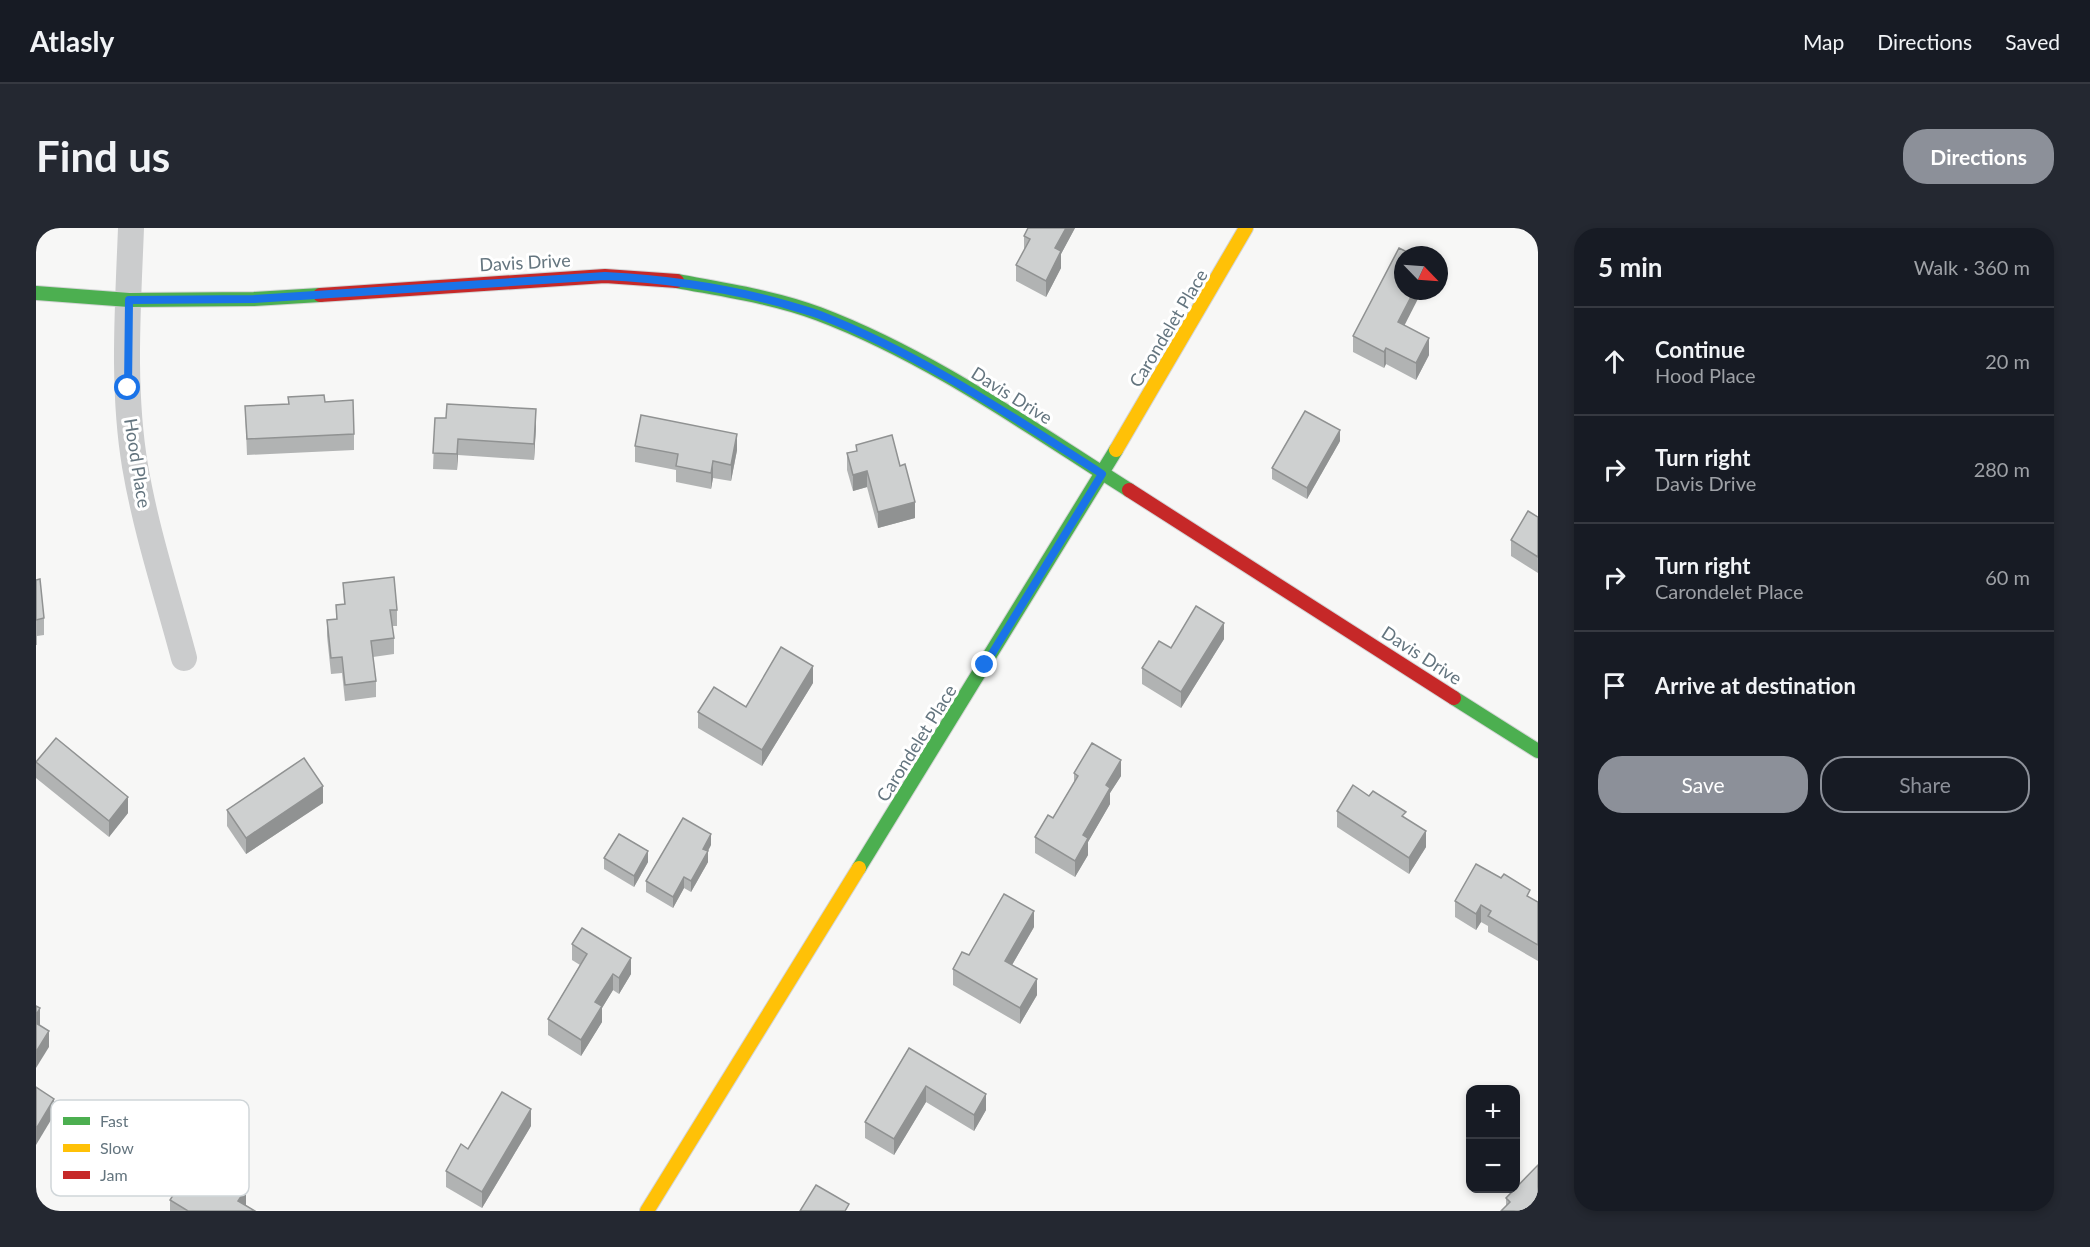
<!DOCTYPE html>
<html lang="en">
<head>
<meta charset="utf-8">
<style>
  body { margin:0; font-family:Lato,sans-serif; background:#242831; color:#f1f3f6 }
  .controls { position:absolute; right:18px; bottom:18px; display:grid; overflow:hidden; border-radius:12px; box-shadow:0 3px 9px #0003 }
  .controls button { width:54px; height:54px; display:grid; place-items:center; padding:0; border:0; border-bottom:2px solid #363941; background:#171b24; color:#f1f3f6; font:30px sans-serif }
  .compass { position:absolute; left:1358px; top:18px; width:54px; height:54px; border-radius:50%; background:#171b24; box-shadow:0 3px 9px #0003; rotate:115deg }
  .stop { position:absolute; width:18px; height:18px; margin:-14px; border:4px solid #1a73e8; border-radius:50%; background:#fff }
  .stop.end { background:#1a73e8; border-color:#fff; box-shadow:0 2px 6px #0008 }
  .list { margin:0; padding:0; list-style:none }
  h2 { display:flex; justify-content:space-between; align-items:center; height:78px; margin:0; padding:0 24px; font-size:26px }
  h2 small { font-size:20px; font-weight:400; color:#9ea1a6 }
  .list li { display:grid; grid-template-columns:39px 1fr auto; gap:18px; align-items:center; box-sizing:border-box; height:108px; padding:0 24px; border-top:2px solid #363941 }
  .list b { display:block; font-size:22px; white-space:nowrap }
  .list p { margin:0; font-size:20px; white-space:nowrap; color:#9ea1a6 }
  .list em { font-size:20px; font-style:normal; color:#9ea1a6 }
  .actions { display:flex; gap:12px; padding:18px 24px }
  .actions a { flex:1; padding:14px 0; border:2px solid #8c9099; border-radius:24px; text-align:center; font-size:21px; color:#8c9099 }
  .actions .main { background:#8c9099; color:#fff }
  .icon { flex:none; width:33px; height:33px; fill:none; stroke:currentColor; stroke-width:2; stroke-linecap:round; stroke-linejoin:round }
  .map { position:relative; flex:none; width:1502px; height:983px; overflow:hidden; border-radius:24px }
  header { display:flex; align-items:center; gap:36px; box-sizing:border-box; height:84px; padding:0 30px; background:#171b24; border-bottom:2px solid #363941 }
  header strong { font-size:28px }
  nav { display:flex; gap:33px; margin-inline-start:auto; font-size:21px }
  .intro { display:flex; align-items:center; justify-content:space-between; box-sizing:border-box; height:144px; padding:0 36px }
  h1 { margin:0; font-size:42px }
  .button { padding:15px 27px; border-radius:24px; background:#8c9099; color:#fff; font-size:21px; font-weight:700 }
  main { display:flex; gap:36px; padding:0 36px }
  aside { flex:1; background:#171b24; border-radius:24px; box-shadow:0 3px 9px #0003 }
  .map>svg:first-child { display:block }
</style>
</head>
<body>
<header>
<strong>Atlasly</strong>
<nav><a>Map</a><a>Directions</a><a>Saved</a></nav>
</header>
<div class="intro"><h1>Find us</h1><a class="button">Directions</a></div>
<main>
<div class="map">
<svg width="1502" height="983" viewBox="0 0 1502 983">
  <rect width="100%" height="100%" fill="#f7f7f6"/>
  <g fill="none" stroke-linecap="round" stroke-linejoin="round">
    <g stroke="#d3d4d5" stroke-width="16">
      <g id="fast">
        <path d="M641 53C688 62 738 69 783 86 894 128 993 199 1093 262"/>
        <path d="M0 65 93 72 218 71 284 67"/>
        <path d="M1418 470 1502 523"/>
        <path d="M823 640 1080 222"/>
      </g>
    </g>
    <g stroke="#d3d4d5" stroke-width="16">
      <g id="slow">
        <path d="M1080 222 1210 0"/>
        <path d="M611 983 823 640"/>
      </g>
    </g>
    <g stroke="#d3d4d5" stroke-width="16">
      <g id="jam">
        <path d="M284 67 569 48 641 53"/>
        <path d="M1093 262 1418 470"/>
      </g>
    </g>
    <path stroke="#cbcccd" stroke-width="26" d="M95 0C92 79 86 160 99 238 110 303 131 366 148 430"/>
    <use href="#fast" stroke="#4caf50" stroke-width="14"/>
    <use href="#slow" stroke="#ffc107" stroke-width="14"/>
    <use href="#jam" stroke="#c62828" stroke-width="14"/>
  </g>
  <g fill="#b1b3b3">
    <path d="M992 0H1039L1025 26V40L1010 69 980 53V37L988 23V8Z"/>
    <path d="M1368 98 1393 127 1380 152 1350 136 1348 140 1317 124V108Z"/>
    <path d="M252 169 289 174 318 206V222L211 227 209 178 252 176Z"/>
    <path d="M399 190 500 198 498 232 422 227 421 242 397 241Z"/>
    <path d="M1304 213 1271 271 1236 251V240Z"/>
    <path d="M820 217 879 290 842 300 831 259 817 263 811 242V225L820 223Z"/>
    <path d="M599 218 701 222 695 253 677 250 675 261 640 254V242L599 234Z"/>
    <path d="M1502 289V345L1475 328V312Z"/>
    <path d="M0 352 8 390V407L1 408V417H0Z"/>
    <path d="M307 355 361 382V398H356L358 410V426L337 429 340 453V469L309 473 306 445 295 446 291 408V392L300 391V377L308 376Z"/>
    <path d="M1188 411 1145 480 1106 456V440L1135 420Z"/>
    <path d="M777 455 726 538 662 500V484L710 479Z"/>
    <path d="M0 534 92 585 73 609 0 550Z"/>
    <path d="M1038 545 1085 548 1074 565V576L1052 614V627L1039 649 999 625V609L1017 590 1038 555Z"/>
    <path d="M287 575 210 626 191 598V582Z"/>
    <path d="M1301 583 1370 590 1390 619 1373 646 1301 599Z"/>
    <path d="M675 617 672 623V634L655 664 648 660 637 680 610 664V653Z"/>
    <path d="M568 630 612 634 598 659 568 641Z"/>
    <path d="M1494 670 1502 674V733L1452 704V698L1445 694 1440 702 1419 689V673Z"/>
    <path d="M998 699 976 737 1001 767 984 796 917 757V741L933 727Z"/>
    <path d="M536 716 595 746 583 766 577 762 566 780V794L545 828 512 807V791L544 737 536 732Z"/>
    <path d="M873 820 950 882 938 903 890 874 858 927 829 910V894Z"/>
    <path d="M495 898 446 980 410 959V943L432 921Z"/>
    <path d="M200 948 197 953 210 977 219 983H134V972Z"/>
    <path d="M1470 970 1502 983 1470 978Z"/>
  </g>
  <g fill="#909292">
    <path d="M1030 0H1039L1025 26V40L1010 69V53L1019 20Z"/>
    <path d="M1378 63H1386L1362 110V94Z"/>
    <path d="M1393 110V127L1380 152V135Z"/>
    <path d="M1350 120V136L1348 140V124Z"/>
    <path d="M500 181V198L498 232V216Z"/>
    <path d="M1304 202V213L1271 271V260Z"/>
    <path d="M701 206V222L695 253V237Z"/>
    <path d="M422 211V227L421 242V226Z"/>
    <path d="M677 233V250L675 261V245Z"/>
    <path d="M831 243V259L817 263V247Z"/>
    <path d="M879 274V290L842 300V284Z"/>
    <path d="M1188 395V411L1145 480V464Z"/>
    <path d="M777 438V455L726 538V522Z"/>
    <path d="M1085 532V548L1074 565V576L1052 614V627L1039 649V633L1047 607 1070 557Z"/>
    <path d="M287 558V575L210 626V610Z"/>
    <path d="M92 569V585L73 609V593Z"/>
    <path d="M1390 603V619L1373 646V630Z"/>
    <path d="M675 606V617L667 632V621Z"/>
    <path d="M612 623V634L598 659V648Z"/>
    <path d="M672 623V634L655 664V653Z"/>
    <path d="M648 649V660L637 680V669Z"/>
    <path d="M1445 677V694L1440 702V686Z"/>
    <path d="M998 683V699L969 749V733Z"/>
    <path d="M595 730V746L583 766V750Z"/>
    <path d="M577 746V762L566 780V794L545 828V812L559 774Z"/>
    <path d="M1001 751V767L984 796V780Z"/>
    <path d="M4 780V797L0 803V787Z"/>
    <path d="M13 803V819L0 840V824Z"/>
    <path d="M890 858V874L858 927V911Z"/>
    <path d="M950 866V882L938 903V887Z"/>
    <path d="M18 871V887L0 917V901Z"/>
    <path d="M495 881V898L446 980V964Z"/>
    <path d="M200 932V948L190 964V948Z"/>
    <path d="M210 961V977L206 983 202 973Z"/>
  </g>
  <g fill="#ced0d0" stroke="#909292" stroke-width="1.5">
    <path d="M992 0H1030L1019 20 1025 23 1010 53 980 37 994 11 988 8Z"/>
    <path d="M1363 20 1377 27H1367V63H1378L1362 94 1393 110 1380 135 1350 120 1348 124 1317 108Z"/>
    <path d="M288 167 289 174 317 172 318 206 211 211 209 178 253 176 252 169Z"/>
    <path d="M411 176 500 181 498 216 422 211 421 226 397 225 399 190H410Z"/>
    <path d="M1269 183 1304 202 1271 260 1236 240Z"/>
    <path d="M605 187 701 206 695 237 677 233 675 245 640 238 642 226 599 218Z"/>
    <path d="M856 207 864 238 869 236 879 274 842 284 831 243 817 247 811 225 821 223 820 217Z"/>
    <path d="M1492 283 1502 289V329L1475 312Z"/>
    <path d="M358 349 361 382H354L358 410 335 413 340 453 309 457 306 429 295 430 291 392 301 391 300 377 309 376 307 355Z"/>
    <path d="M4 351 8 390 0 392V352Z"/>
    <path d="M1160 378 1188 395 1145 464 1106 440 1123 413 1135 420Z"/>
    <path d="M745 419 777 438 726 522 662 484 678 459 710 479Z"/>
    <path d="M20 510 92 569 73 593 0 534Z"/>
    <path d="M1056 515 1085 532 1070 557 1074 560 1047 607 1052 610 1039 633 999 609 1012 587 1017 590 1042 548 1038 545Z"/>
    <path d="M268 530 287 558 210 610 191 582Z"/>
    <path d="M1317 557 1333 568 1337 563 1370 584 1366 588 1390 603 1373 630 1301 583Z"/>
    <path d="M647 590 675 606 667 621 672 623 655 653 648 649 637 669 610 653Z"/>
    <path d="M583 606 612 623 598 648 568 630Z"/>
    <path d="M1440 636 1465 650 1468 646 1494 662 1491 668 1502 674V717L1452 688 1455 683 1445 677 1440 686 1419 673Z"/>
    <path d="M968 666 998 683 969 733 1001 751 984 780 917 741 926 724 933 727Z"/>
    <path d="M546 700 595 730 583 750 577 746 559 774 566 778 545 812 512 791 551 726 536 716Z"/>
    <path d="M0 778 4 780 0 787Z"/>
    <path d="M0 795 13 803 0 824Z"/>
    <path d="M873 820 950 866 938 887 890 858 858 911 829 894Z"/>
    <path d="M0 859 18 871 0 901Z"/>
    <path d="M466 864 495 881 446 964 410 943 425 916 432 921Z"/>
    <path d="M171 913 200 932 190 948 210 961 202 973 219 983H152L134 972Z"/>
    <path d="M1502 937V980L1499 983H1465L1474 974 1470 970Z"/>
    <path d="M780 957 813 976 809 983H764Z"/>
  </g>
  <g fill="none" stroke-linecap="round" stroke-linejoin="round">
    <path stroke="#1a73e8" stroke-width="8" d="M92 160 93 72 218 71 569 48C629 51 687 59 745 75 758 79 771 82 784 87 886 127 975 188 1066 246L949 437"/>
  </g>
  <g text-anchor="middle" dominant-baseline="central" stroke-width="6" stroke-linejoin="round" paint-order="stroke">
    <g font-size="18" fill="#64757f" stroke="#fff">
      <text transform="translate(489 34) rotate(-3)">Davis Drive</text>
      <text transform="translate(1132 100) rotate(-59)">Carondelet Place</text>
      <text transform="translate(976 167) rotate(32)">Davis Drive</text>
      <text transform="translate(102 235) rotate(81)">Hood Place</text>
      <text transform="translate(1386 427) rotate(33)">Davis Drive</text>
      <text transform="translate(880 515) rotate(-58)">Carondelet Place</text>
    </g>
  </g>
  <rect x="15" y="872" width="198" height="96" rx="9" fill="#fff" stroke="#d0d6d9" stroke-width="1.5"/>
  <rect x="27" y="889" width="27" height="8" fill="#4caf50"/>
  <rect x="27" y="916" width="27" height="8" fill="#ffc107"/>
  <rect x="27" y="943" width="27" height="8" fill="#c62828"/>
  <g font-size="16" fill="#64757f">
    <text x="64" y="899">Fast</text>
    <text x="64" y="926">Slow</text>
    <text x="64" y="953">Jam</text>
  </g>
</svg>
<div class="controls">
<button>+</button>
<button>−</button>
</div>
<svg class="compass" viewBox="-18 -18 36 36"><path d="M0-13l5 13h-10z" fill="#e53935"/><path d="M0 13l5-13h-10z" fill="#9ea1a6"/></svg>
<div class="stop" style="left:92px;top:160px"></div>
<div class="stop end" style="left:949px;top:437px"></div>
</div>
<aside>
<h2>5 min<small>Walk · 360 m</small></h2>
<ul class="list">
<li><svg class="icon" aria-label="ahead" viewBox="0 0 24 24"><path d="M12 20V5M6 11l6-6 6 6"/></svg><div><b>Continue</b><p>Hood Place</p></div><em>20 m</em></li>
<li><svg class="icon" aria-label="right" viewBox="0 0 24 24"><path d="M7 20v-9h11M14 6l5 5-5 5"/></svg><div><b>Turn right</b><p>Davis Drive</p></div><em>280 m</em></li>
<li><svg class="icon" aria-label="right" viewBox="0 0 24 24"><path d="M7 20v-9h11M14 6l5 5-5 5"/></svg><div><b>Turn right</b><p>Carondelet Place</p></div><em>60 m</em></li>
<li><svg class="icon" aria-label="arrive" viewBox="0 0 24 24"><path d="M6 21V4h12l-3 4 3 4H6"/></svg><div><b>Arrive at destination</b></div></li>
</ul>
<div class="actions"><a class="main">Save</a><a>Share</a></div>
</aside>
</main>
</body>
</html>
